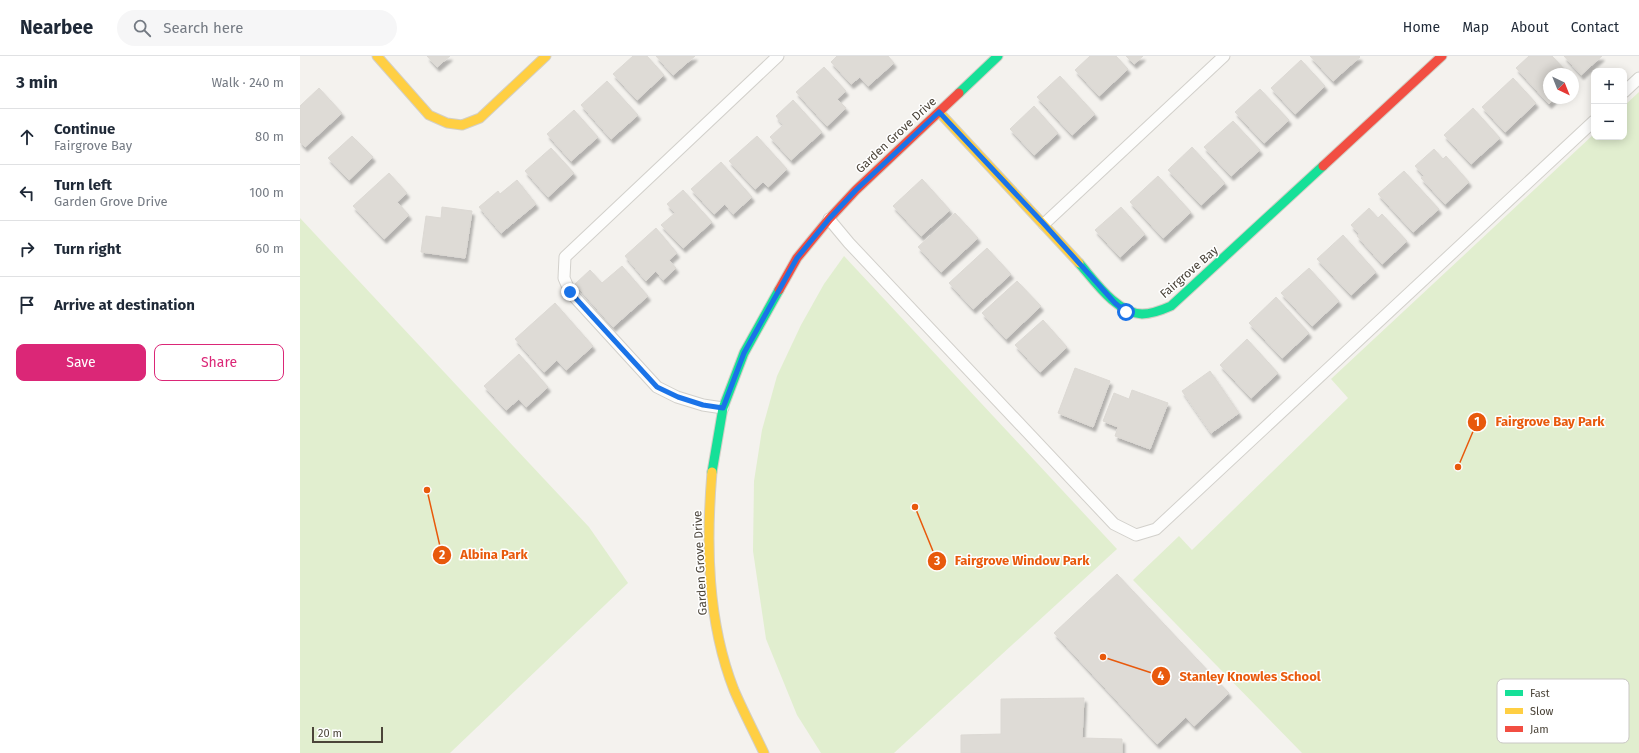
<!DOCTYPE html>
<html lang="en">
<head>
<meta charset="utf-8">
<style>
  body { margin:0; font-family:"Fira Sans",sans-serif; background:#f6f6f7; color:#1f2937 }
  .controls { position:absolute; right:12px; top:12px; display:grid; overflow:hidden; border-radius:8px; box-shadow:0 2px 10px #0003 }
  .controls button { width:36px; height:36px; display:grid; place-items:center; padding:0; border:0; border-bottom:1px solid #e0e1e3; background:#fff; color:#1f2937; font:20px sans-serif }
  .compass { position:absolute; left:1243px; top:12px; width:36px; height:36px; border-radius:50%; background:#fff; box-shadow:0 2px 10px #0003; rotate:137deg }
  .scale { position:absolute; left:12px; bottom:10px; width:71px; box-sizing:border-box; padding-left:4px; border:2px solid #4b4439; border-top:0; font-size:11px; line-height:14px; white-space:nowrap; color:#4b4439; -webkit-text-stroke:3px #fff; paint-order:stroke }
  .stop { position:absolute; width:12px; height:12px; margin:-9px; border:3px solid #1a73e8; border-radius:50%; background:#fff }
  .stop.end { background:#1a73e8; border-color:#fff; box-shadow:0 1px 4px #0008 }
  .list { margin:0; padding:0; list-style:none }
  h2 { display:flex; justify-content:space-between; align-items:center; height:52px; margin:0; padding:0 16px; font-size:17px }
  h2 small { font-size:13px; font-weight:400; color:#747a83 }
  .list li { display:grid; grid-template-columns:26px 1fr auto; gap:12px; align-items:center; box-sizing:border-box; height:56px; padding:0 16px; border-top:1px solid #e0e1e3 }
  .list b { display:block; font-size:15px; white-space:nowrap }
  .list p { margin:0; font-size:13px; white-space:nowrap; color:#747a83 }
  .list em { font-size:13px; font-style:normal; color:#747a83 }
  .actions { display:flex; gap:8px; padding:12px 16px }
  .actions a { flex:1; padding:9px 0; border:1px solid #db2777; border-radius:8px; text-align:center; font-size:14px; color:#db2777 }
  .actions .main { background:#db2777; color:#fff }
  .icon { flex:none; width:22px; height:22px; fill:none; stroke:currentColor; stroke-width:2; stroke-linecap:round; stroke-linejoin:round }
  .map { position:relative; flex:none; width:1339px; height:697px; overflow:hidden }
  header { display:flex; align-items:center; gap:24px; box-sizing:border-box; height:56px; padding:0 20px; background:#fff; border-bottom:1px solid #e0e1e3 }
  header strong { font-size:19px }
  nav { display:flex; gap:22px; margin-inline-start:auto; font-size:14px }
  .search { width:280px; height:36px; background:#f6f6f7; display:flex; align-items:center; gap:10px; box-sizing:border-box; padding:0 14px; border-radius:22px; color:#747a83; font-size:15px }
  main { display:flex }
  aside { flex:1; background:#fff }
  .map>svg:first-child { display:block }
</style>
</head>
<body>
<header>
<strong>Nearbee</strong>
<div class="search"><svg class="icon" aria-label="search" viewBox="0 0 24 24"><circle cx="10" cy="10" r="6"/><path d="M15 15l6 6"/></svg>Search here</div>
<nav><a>Home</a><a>Map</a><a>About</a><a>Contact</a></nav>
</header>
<main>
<aside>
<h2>3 min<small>Walk · 240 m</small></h2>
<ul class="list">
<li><svg class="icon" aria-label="ahead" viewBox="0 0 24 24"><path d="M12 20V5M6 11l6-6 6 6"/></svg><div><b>Continue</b><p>Fairgrove Bay</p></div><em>80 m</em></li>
<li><svg class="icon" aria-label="left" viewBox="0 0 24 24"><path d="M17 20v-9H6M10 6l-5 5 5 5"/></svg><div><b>Turn left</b><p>Garden Grove Drive</p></div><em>100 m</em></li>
<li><svg class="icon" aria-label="right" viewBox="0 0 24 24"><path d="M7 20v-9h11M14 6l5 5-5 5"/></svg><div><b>Turn right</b></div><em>60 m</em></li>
<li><svg class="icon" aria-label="arrive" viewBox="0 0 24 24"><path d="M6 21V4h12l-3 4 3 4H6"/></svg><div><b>Arrive at destination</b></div></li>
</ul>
<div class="actions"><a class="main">Save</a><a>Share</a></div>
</aside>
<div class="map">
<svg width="1339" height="697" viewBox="0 0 1339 697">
  <defs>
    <filter id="shadow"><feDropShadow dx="2.5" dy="4.5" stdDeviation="1" flood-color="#0004"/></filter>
  </defs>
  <rect width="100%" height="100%" fill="#f4f2ee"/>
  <g fill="#e1eecf">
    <path d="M1339 36V697H1002L833 524 879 480 892 494 1048 342 1031 323 1294 78V81H1324V50Z"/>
    <path d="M0 162 289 471 328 527 150 697H0Z"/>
    <path d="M544 200 817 493 594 697H521L497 659 466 583 453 495 454 425 462 374 477 320 501 269 524 228Z"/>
  </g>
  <g fill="#dedbd6" stroke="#dcd9d4" filter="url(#shadow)">
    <path d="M127 0H150L137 11Z"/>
    <path d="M333 0H347L364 19 337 44 313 18Z"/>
    <path d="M356 0H395L373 19Z"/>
    <path d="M537 0H588L594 7 568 30 560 21 551 28 531 6Z"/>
    <path d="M790 0H816L828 13 799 40 775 14Z"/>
    <path d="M826 0H843L834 8Z"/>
    <path d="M1010 0H1059L1060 1 1033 25Z"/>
    <path d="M1229 0H1252L1269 18H1249V42H1255L1249 48 1216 12Z"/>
    <path d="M1264 0H1302L1281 19Z"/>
    <path d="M1001 4 1025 30 995 58 971 32Z"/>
    <path d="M524 11 546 35 537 43 546 52 527 70 496 36Z"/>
    <path d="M760 20 795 58 772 79 737 41Z"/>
    <path d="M1213 22 1236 47 1205 76 1182 51Z"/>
    <path d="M307 25 338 59 311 83 281 49Z"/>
    <path d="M19 32 42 57 5 91 0 86V50Z"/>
    <path d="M960 33 989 64 964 87 935 56Z"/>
    <path d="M493 44 522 76 491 104 470 81 483 69 476 60Z"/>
    <path d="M734 50 758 77 734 99 710 73Z"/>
    <path d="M1173 52 1200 82 1171 108 1144 79Z"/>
    <path d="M274 54 298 81 271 105 247 78Z"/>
    <path d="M933 65 960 94 931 120 904 91Z"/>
    <path d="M52 80 73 101 49 124 28 102Z"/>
    <path d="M457 80 487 113 468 131 463 126 455 133 429 105Z"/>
    <path d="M892 91 925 127 901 149 868 114Z"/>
    <path d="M251 92 274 117 248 141 225 115Z"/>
    <path d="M1134 93 1143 103 1146 100 1169 126 1145 148 1121 122 1124 120 1115 110Z"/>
    <path d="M421 106 452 141 433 158 425 148 414 158 391 133Z"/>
    <path d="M1104 115 1139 153 1113 176 1078 138Z"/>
    <path d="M89 117 107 137 97 146 109 159 84 183 53 150Z"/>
    <path d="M858 120 891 156 863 182 830 146Z"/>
    <path d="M622 123 650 154 621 180 593 150Z"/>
    <path d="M217 124 236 148 201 177 179 151 198 135 200 138Z"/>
    <path d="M383 134 412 166 383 192 361 169 375 157 367 148Z"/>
    <path d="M142 151 172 155 165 202 121 196 126 160 141 162Z"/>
    <path d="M821 151 845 178 820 201 795 174Z"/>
    <path d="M1069 152 1078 162 1082 158 1107 185 1082 208 1057 180 1059 178 1051 169Z"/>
    <path d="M655 157 678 182 641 216 618 191Z"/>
    <path d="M356 172 377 197 369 204 376 212 363 224 356 215 346 225 325 200Z"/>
    <path d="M1043 179 1076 216 1051 239 1017 203Z"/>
    <path d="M687 192 711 218 673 253 649 227Z"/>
    <path d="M322 210 348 240 313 271 275 228 290 214 302 227Z"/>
    <path d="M1009 212 1039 245 1012 270 981 237Z"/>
    <path d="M717 225 741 250 706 283 682 257Z"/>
    <path d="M976 241 1009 277 982 302 949 267Z"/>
    <path d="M255 247 293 290 266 314 257 304 244 316 215 283Z"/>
    <path d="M743 264 767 291 740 316 715 289Z"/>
    <path d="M947 283 978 317 951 342 920 309Z"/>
    <path d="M219 298 248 331 226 351 219 343 206 354 184 330Z"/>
    <path d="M775 312 810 325 793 371 758 357Z"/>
    <path d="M910 315 939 357 911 377 882 335Z"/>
    <path d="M832 334 868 347 850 393 815 380 818 371 803 365 814 337 829 343Z"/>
    <path d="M817 518 929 637 894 670 886 661 857 688 754 577Z"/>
    <path d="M784 642 782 682 822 683V697H661V679L701 678V643Z"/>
  </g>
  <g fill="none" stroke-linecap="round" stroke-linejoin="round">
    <g stroke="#d2d0cb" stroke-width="13">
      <g id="lane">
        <path d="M1324 36 1339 22"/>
        <path d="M529 163 549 187 814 468 836 479 856 473 1294 65"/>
        <path d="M744 168 924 0"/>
        <path d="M423 352 403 349 377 341 357 331 270 236 264 222 265 201 478 0"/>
      </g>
    </g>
    <g stroke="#d3cfc5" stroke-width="11">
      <g id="fast">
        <path d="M659 37 698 0"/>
        <path d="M779 207C794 224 816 257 842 258 852 258 862 254 871 250L1023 110"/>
        <path d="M412 416 423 352 444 297 479 234"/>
      </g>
    </g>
    <g stroke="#d3cfc5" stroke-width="11">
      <g id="slow">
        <path d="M77 0 129 59 147 67 162 69 180 62 246 0"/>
        <path d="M639 56 779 207"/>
        <path d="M412 416C406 488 407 565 434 634 443 655 454 676 464 697"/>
      </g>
    </g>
    <g stroke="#d3cfc5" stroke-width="11">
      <g id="jam">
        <path d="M1023 110 1142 0"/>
        <path d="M479 234 497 202 529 163 556 134 659 37"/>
      </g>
    </g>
    <use href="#lane" stroke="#fdfdfc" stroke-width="11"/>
    <use href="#fast" stroke="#16e098" stroke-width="9"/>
    <use href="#slow" stroke="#ffcf43" stroke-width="9"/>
    <use href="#jam" stroke="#f24e42" stroke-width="9"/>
  </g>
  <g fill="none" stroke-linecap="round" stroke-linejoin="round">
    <path stroke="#1a73e8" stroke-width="5" d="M270 236 357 331 378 341 403 349 423 352 444 297 497 202 529 163 556 134 639 56 744 168 815 247 826 256"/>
  </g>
  <g text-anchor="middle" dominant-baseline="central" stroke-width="3" stroke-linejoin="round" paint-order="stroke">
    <g font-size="12" fill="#4b4439" stroke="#fff">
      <text transform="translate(596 79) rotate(-43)">Garden Grove Drive</text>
      <text transform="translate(889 216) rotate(-41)">Fairgrove Bay</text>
      <text transform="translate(400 507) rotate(-93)">Garden Grove Drive</text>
    </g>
  </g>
  <rect x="1197" y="623" width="132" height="64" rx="6" fill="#fff" stroke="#c9c7c4" stroke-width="1"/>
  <rect x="1205" y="634" width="18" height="6" fill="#16e098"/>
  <rect x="1205" y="652" width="18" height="6" fill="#ffcf43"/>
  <rect x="1205" y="670" width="18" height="6" fill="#f24e42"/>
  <g font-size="11" fill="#4b4439">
    <text x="1230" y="641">Fast</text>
    <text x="1230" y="659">Slow</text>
    <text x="1230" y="677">Jam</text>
  </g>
  <path fill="none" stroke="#e8590c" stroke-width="1.5" d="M1158 411L1177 366M127 434L142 499M615 451L637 505M803 601L861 620"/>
  <g fill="#e8590c" stroke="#fff" stroke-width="1.5">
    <circle cx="1158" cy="411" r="4"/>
    <circle cx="127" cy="434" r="4"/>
    <circle cx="615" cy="451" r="4"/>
    <circle cx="803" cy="601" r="4"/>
    <circle cx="1177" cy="366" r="10"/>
    <circle cx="142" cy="499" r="10"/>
    <circle cx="637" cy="505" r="10"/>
    <circle cx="861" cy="620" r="10"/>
  </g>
  <g font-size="12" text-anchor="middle" font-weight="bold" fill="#fff">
    <text x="1177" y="370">1</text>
    <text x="142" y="503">2</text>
    <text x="637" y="509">3</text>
    <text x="861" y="624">4</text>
  </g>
  <g font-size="13" text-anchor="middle" font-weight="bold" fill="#e8590c" stroke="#fff" stroke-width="3" stroke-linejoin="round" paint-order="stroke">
    <text x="1250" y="370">Fairgrove Bay Park</text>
    <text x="194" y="503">Albina Park</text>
    <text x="722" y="509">Fairgrove Window Park</text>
    <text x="950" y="625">Stanley Knowles School</text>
  </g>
</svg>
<div class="controls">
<button>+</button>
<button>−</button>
</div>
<svg class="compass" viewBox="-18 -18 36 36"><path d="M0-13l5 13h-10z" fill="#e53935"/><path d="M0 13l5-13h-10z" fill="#747a83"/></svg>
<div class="scale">20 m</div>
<div class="stop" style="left:826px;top:256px"></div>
<div class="stop end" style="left:270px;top:236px"></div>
</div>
</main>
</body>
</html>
